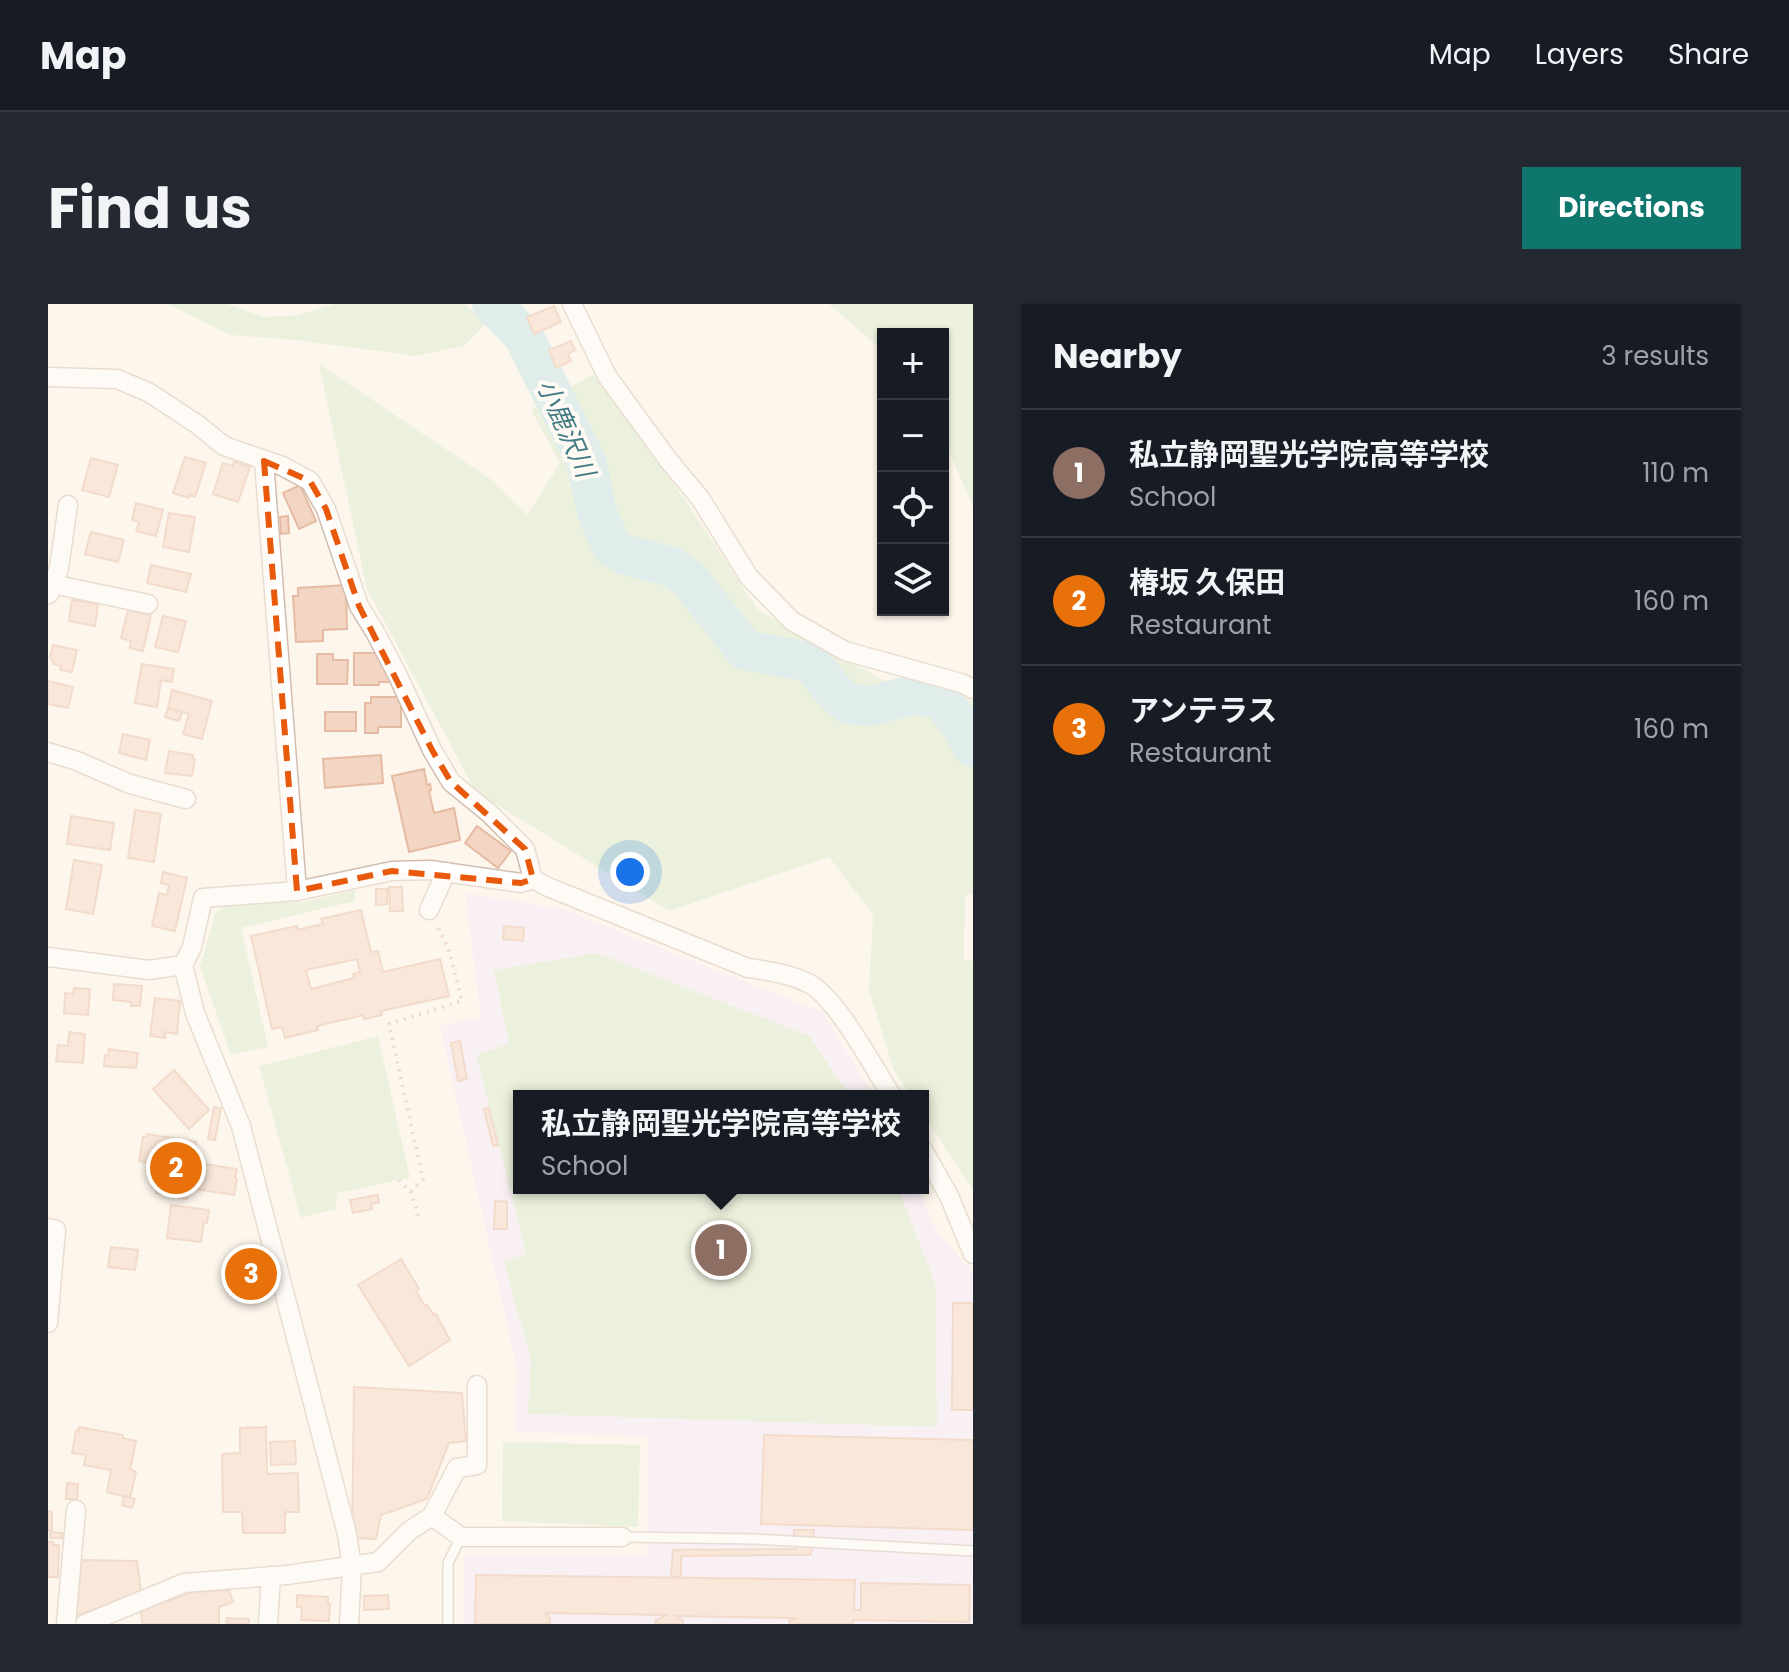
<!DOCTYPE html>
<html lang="en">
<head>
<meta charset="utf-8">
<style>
  body { margin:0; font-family:Poppins,"Noto Sans JP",sans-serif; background:#242831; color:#f1f3f6 }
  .controls { position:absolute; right:24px; top:24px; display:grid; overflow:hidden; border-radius:0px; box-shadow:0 2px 6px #0004 }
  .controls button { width:72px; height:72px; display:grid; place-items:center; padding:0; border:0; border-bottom:2px solid #363941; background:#171b24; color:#f1f3f6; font:40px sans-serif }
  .you { position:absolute; left:582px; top:568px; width:28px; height:28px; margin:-20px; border:6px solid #fff; border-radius:50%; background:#1a73e8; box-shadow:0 0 0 12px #1a73e833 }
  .badge { display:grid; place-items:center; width:52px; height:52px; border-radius:50%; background:#0f766e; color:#fff; font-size:26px; font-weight:700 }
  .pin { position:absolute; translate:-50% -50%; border:4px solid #fff; box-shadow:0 2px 8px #0006 }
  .popup { position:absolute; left:465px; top:786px; width:416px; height:104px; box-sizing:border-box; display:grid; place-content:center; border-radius:0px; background:#171b24; filter:drop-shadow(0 2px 6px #0005); font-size:26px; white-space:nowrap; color:#9ea1a6 }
  .popup b { font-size:30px; color:#f1f3f6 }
  .popup::after { content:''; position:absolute; left:50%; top:100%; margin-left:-16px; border:16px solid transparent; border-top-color:#171b24 }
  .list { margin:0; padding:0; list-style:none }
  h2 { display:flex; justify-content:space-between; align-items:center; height:104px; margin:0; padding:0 32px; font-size:34px }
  h2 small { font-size:26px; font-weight:400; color:#9ea1a6 }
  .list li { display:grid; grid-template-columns:52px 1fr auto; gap:24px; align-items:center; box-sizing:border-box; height:128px; padding:0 32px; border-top:2px solid #363941 }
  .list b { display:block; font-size:30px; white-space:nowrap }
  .list p { margin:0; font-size:26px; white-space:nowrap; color:#9ea1a6 }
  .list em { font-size:26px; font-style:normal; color:#9ea1a6 }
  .icon { flex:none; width:44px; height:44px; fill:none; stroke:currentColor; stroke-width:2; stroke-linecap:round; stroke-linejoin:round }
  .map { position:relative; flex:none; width:925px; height:1320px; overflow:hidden; border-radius:0px }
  header { display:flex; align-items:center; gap:48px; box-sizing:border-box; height:112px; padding:0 40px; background:#171b24; border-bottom:2px solid #363941 }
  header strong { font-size:38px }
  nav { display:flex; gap:44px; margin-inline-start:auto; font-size:28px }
  .intro { display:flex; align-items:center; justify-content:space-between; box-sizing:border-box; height:192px; padding:0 48px }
  h1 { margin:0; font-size:56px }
  .button { padding:20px 36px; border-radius:0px; background:#0f766e; color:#fff; font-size:28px; font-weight:700 }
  main { display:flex; gap:48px; padding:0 48px }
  aside { flex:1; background:#171b24; border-radius:0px; box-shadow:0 2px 6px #0004 }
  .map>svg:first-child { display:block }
</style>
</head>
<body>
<header>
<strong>Map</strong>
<nav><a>Map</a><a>Layers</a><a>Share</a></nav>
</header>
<div class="intro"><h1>Find us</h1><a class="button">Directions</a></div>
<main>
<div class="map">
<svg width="925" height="1320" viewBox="0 0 925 1320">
  <rect width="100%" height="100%" fill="#fdf6ec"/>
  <path fill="#f3e8fa" d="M417 589 514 605 774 708 826 792H471V884H870L886 923 925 969V1320H415L417 1250H599L600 1132 468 1128 469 1064 392 722 433 713Z"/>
  <g fill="#d8ecc9">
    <path d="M120 0H179L217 13 250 11 286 0H417L438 20 416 42 368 52 248 36 182 31Z"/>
    <path d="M781 0H925V202L895 134V30H835V47Z"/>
    <path d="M271 60 441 174 479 211 512 159 483 106 545 70 635 193 710 306 843 380 917 393 925 397V589L917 592 916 655 925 657V886L875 810V792H863L846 767 821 686 825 611 781 553 621 607 428 488 319 285Z"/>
    <path d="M307 586V597L193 624 220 743 183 751 152 663 167 609 179 601 256 598Z"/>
    <path d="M549 649 761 732 802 792H471V884H850L888 982 889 1123 480 1110 483 1057 456 957 478 950 428 751 461 740 446 666Z"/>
    <path d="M330 732 362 874 289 889 288 905 253 914 211 762Z"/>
    <path d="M455 1138 592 1141 590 1223 454 1217Z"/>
  </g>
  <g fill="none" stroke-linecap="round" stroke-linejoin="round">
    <path stroke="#bfe3e8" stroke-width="40" d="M444 0 475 31 539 159 549 209 564 243 577 251 624 263 641 275 697 346 762 358 784 385 800 400 823 402 863 391 892 394 914 423 925 443"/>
  </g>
  <g fill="#f3d5c3" stroke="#e6bba3" stroke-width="2" fill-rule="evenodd">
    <path d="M506 2 513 18 486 30 479 13Z"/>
    <path d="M523 37 527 46 520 50 523 57 508 64 501 46Z"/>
    <path d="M137 153 158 159 147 193 142 191 141 194 125 189Z"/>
    <path d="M43 154 70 161 61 193 34 186Z"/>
    <path d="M186 158 202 163 190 198 165 190 175 159 185 162Z"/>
    <path d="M252 181 268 217 251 225 235 189Z"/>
    <path d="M88 199 115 206 108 232 88 227 91 218 84 216Z"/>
    <path d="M121 209 147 213 141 248 115 243Z"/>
    <path d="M240 212 241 229 233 230 232 213Z"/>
    <path d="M43 228 76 236 70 258 37 250Z"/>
    <path d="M103 261 143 270 138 288 99 279Z"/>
    <path d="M298 281 299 325 275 326V337L248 338 245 292H250V284Z"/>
    <path d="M24 296 50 300 47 322 21 317Z"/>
    <path d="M80 306 103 311 95 347 82 344 83 337 73 334Z"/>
    <path d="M115 312 138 317 130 348 107 343Z"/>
    <path d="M5 341 29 346 24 368 12 366 13 362 6 360 2 353Z"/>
    <path d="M306 349H331L344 378H331V381H306Z"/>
    <path d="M269 350H285V356H300L299 380H269Z"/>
    <path d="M94 360 126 365 124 378 113 376 109 403 87 399Z"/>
    <path d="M0 377 25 383 20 404 0 400Z"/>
    <path d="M124 386 164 397 154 435 135 430 141 410 120 404Z"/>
    <path d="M323 393H353V423H330V429H317V399H323Z"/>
    <path d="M120 404 134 408 131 417 117 413Z"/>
    <rect x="277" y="408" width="31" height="19"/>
    <path d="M75 430 102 436 98 456 71 449Z"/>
    <path d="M121 447 145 451V455L147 456 144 472 117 469Z"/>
    <path d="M333 451 335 479 277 484 275 455Z"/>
    <path d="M376 465 379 481 382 480 383 486 381 487 386 509 406 504 412 536 361 548 344 472Z"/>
    <path d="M87 506 113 510 106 558 80 554Z"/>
    <path d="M23 512 66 519 62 546 19 540Z"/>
    <path d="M429 522 463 547 450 564 417 539Z"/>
    <path d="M26 556 54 561 45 610 18 605Z"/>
    <path d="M115 568 139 574 127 627 104 622 111 589 119 591 121 581 113 579Z"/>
    <path d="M341 583H354L355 607H342Z"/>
    <path d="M328 585H339V600L328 601Z"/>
    <path d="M313 606 323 648 330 647 335 668 392 655 401 692 333 707 334 711 316 715V711L269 722 270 726 237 734 234 723 224 725 203 632 249 622V626L275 620 273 615ZM309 655 312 668 305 670 306 674 263 685 258 666Z"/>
    <path d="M456 622 476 624 475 637 455 635Z"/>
    <path d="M66 680 94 682 92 702H83V698L65 696Z"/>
    <path d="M26 684 42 685 40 711 16 709 17 689 25 690Z"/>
    <path d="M107 694 132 697 129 730 117 728V734L102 732Z"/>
    <path d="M21 728 37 730 35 759 8 757 10 741 20 742Z"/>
    <path d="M412 737 419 775 410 777 403 739Z"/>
    <path d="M61 745 90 749 88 764 56 762 57 751 60 752Z"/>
    <path d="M126 766 161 806 141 825 105 785Z"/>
    <path d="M166 803 173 804 167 836 160 835Z"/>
    <path d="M441 804 450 841 445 842 436 805Z"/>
    <path d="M99 830 148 838 143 868 140 867 138 878H142L139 895 108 889 113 861 91 857 95 833H98Z"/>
    <path d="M151 859 189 865 187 874 189 875 186 891 147 885Z"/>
    <path d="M330 891 331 898 323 900 324 905 305 909 302 896Z"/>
    <path d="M447 897 459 898V925H446Z"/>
    <path d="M123 901 161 906 159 919 156 918 153 938 119 934Z"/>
    <path d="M63 943 90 946 87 966 60 963Z"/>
    <path d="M190 954 218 956 216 986 188 985Z"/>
    <path d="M353 955 371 985 368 987 377 1002 379 1001 386 1011 388 1010 402 1036 361 1062 310 981Z"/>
    <path d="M905 999H925V1106H904Z"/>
    <path d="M306 1083 414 1089 418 1137 401 1139 379 1195 333 1211 328 1235 304 1234Z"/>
    <path d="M31 1123 75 1131V1134L88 1137 82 1165 88 1168 82 1194 59 1188 63 1166 36 1161 38 1151 24 1149 28 1126 31 1127Z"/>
    <path d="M218 1123 219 1170 250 1169 251 1208H237V1229H195L194 1208H175L174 1150 192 1149V1124Z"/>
    <path d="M716 1131 925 1136V1226L713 1220Z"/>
    <path d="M247 1137 248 1160 223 1161 222 1138Z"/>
    <path d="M19 1179 30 1180 29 1195H18Z"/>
    <path d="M76 1192 87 1195 84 1204 74 1201Z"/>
    <path d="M0 1207 4 1208V1226H0Z"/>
    <path d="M746 1226H766L763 1250 759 1251 633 1252V1273H623L625 1246 748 1245Z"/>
    <path d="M2 1228 14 1229V1234H2Z"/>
    <path d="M0 1238H5V1241H11L10 1273H0Z"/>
    <path d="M34 1256 89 1257 93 1287 27 1313Z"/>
    <path d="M428 1271 807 1276 806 1306H813V1279L922 1281 921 1318 805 1316V1320H741V1317L749 1314 628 1312 635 1317V1320H608L607 1317 618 1311 497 1309 502 1314V1320H427Z"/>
    <path d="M181 1286 185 1298 171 1303V1320H94L93 1306 146 1288Z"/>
    <path d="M249 1291 280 1293V1299L282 1300 281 1317 253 1316 254 1303H249Z"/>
    <path d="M340 1291 341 1305 316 1306V1292Z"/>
    <path d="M179 1314 201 1315 200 1320H178Z"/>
  </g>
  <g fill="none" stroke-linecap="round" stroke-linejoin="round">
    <g stroke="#d1beb0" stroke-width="12">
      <g id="lane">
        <path d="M574 1233 707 1235 925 1247"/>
        <path d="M400 1320V1259L413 1233"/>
      </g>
    </g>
    <g stroke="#d1beb0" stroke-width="21">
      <g id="street">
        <path d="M524 0 559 72 621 157 652 194 701 273 744 317 797 347 913 379 925 385"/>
        <path d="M0 73 69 75 100 88 149 120 176 142 234 162 262 177 278 205 311 302 327 328 350 372 384 446 403 478 441 509 477 545 485 575"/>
        <path d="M216 157 249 587"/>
        <path d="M4 280 100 300"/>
        <path d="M1 290 11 264 20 201"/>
        <path d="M0 448 29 457 82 480 138 495"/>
        <path d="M381 606 398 568"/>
        <path d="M0 653 101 666 135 661 144 643 155 594 249 587 344 567 382 566 473 579 485 575 500 583 700 664C721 667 743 670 762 680 790 696 825 763 844 792"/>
        <path d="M135 661 147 709 193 822 299 1230 304 1263 301 1320"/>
        <path d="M875 846 901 892 925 950"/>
        <path d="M0 924 8 926 0 1019"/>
        <path d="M384 1212 413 1233H574"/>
        <path d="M18 1320 28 1206"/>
        <path d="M37 1320 136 1279 239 1271 330 1258 361 1227 384 1212 409 1164 429 1161V1081"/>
        <path d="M220 1320 223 1272"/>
      </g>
    </g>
    <g stroke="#d9b8a5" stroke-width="4" stroke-dasharray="2 6" stroke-linecap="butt">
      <path d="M351 876 363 888 371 915"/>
      <path d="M363 888 375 875 341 720 414 697 400 643 389 622"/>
    </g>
    <use href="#lane" stroke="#fff" stroke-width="9"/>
    <use href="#street" stroke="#fff" stroke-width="18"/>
  </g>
  <path d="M0 0H925V1320H0ZM216 157 262 177 278 205 311 302 384 446 403 478 477 545 485 575 473 579 344 567 249 587Z" fill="#fdf6ec" fill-opacity=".55" fill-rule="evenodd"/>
  <path fill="none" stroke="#e8590c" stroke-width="6" stroke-dasharray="16 10" stroke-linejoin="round" d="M216 157 262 177 278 205 311 302 384 446 403 478 477 545 485 575 473 579 344 567 249 587Z"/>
  <g text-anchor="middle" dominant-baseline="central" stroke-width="8" stroke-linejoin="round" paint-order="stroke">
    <g font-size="26" font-style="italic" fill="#437c86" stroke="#fffaf3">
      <text transform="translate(518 124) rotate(66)">小鹿沢川</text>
    </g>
  </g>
</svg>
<div class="controls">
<button>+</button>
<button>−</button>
<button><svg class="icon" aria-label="locate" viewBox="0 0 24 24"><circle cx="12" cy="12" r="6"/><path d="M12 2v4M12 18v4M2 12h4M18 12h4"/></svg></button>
<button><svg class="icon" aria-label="layers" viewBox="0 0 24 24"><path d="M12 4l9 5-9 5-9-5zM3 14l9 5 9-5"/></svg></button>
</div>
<div class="you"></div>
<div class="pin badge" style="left:673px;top:946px;background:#8d6e63">1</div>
<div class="popup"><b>私立静岡聖光学院高等学校</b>School</div>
<div class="pin badge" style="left:128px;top:864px;background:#e8710a">2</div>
<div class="pin badge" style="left:203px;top:970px;background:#e8710a">3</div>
</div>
<aside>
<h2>Nearby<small>3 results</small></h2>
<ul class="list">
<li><span class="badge" style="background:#8d6e63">1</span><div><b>私立静岡聖光学院高等学校</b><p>School</p></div><em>110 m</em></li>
<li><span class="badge" style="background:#e8710a">2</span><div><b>椿坂 久保田</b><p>Restaurant</p></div><em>160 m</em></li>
<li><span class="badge" style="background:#e8710a">3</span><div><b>アンテラス</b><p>Restaurant</p></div><em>160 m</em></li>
</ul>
</aside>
</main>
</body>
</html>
